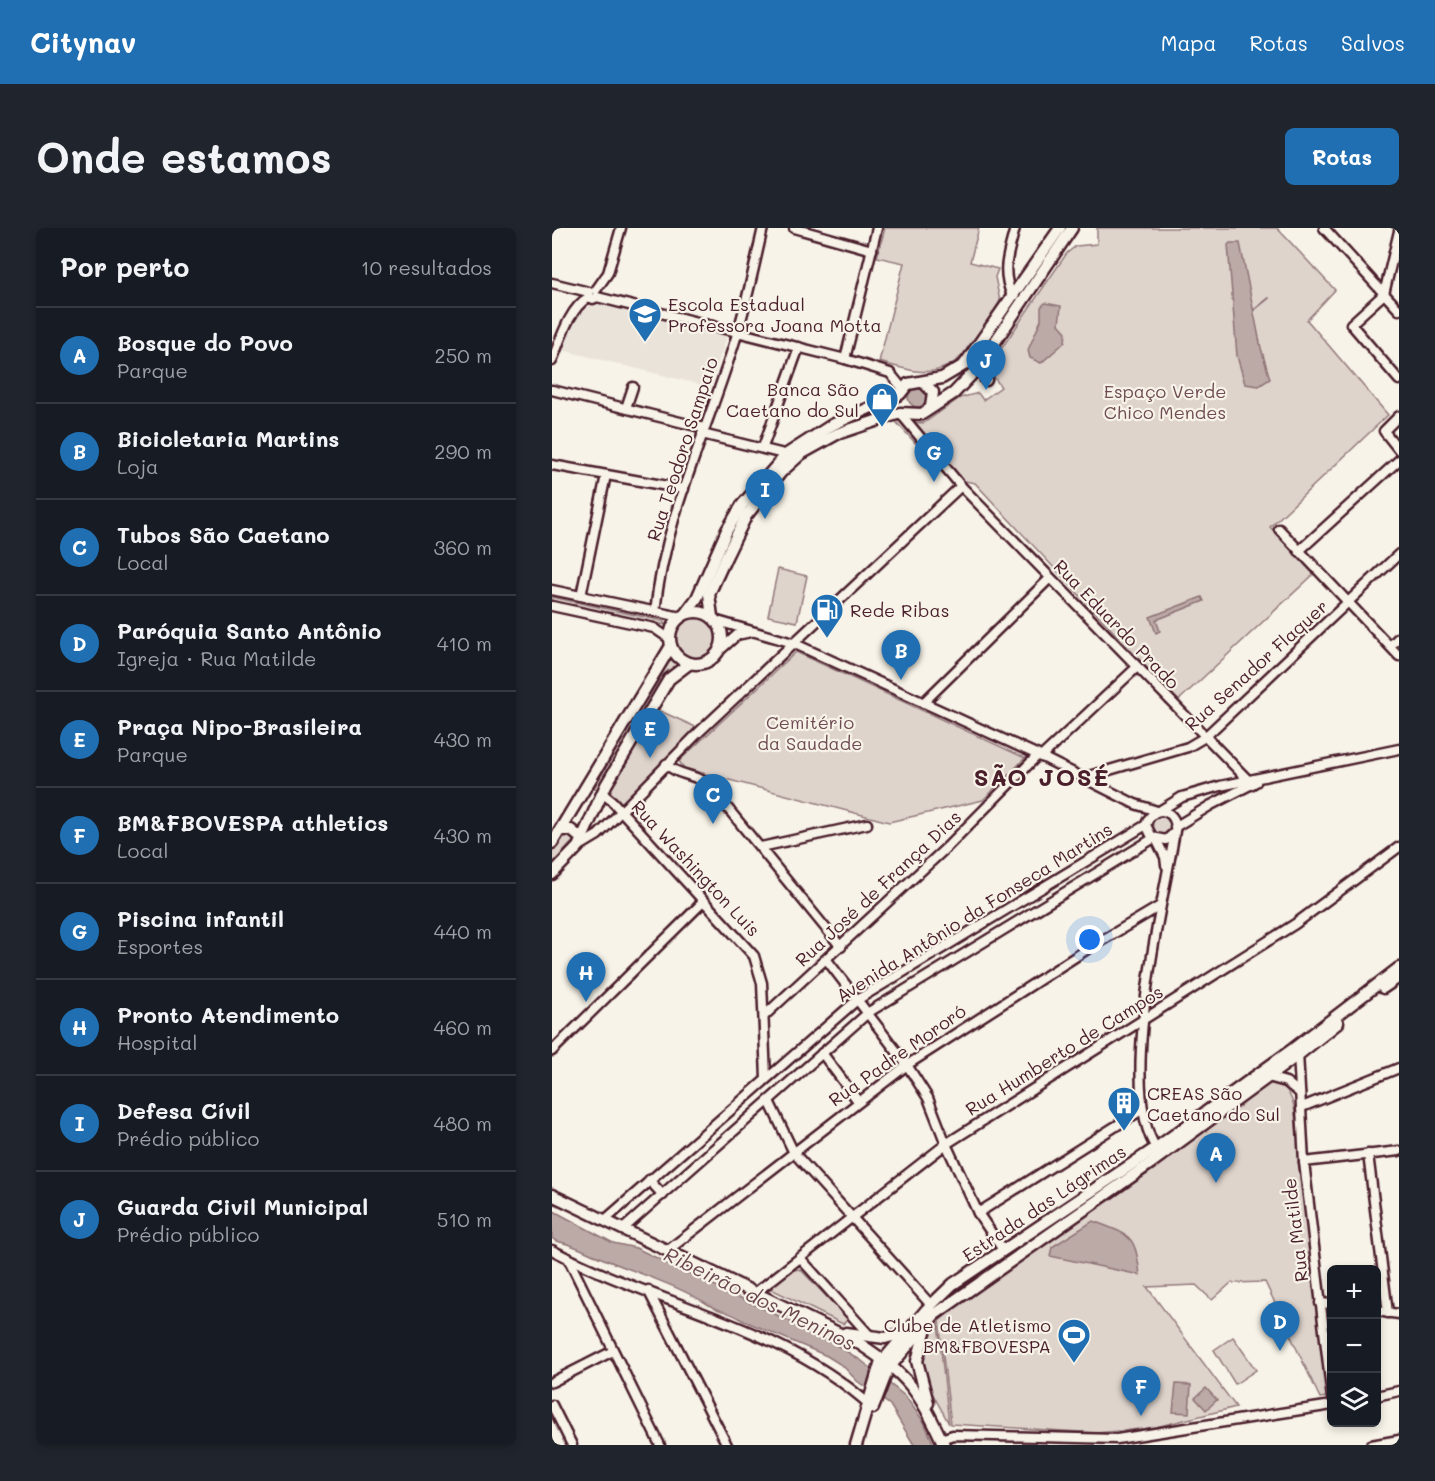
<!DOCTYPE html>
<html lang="pt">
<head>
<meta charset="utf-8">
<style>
  body { margin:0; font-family:Mali,sans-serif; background:#20242c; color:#f1f3f6 }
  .controls { position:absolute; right:18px; bottom:18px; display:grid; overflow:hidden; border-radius:9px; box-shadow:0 3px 9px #0003 }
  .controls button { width:54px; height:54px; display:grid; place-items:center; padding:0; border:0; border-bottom:2px solid #363941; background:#171b24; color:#f1f3f6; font:30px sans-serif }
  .you { position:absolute; left:538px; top:712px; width:21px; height:21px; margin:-15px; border:4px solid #fff; border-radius:50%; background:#1a73e8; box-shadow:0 0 0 9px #1a73e833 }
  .badge { display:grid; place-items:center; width:39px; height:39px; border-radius:50%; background:#1f6fb2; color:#fff; font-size:20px; font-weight:700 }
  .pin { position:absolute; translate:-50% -50px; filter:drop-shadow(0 2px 3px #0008) }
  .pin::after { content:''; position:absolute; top:32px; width:21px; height:18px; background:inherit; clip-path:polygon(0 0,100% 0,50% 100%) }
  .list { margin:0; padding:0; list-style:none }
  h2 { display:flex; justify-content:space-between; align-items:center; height:78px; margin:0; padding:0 24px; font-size:26px }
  h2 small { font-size:20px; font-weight:400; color:#9ea1a6 }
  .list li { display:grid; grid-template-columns:39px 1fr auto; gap:18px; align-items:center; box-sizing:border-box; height:96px; padding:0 24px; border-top:2px solid #363941 }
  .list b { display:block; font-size:22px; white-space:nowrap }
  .list p { margin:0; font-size:20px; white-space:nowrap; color:#9ea1a6 }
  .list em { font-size:20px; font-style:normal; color:#9ea1a6 }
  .icon { flex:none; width:33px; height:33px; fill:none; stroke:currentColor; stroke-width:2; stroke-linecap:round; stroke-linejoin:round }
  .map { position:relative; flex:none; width:847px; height:1217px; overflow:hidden; border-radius:9px }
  header { display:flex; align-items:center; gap:36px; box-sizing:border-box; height:84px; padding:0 30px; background:#1f6fb2; color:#fff }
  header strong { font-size:28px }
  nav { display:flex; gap:33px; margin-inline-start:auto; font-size:21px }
  .intro { display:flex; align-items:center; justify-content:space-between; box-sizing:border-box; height:144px; padding:0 36px }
  h1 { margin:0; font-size:42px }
  .button { padding:15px 27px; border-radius:9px; background:#1f6fb2; color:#fff; font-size:21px; font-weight:700 }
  main { display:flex; gap:36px; padding:0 36px }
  aside { flex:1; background:#171b24; border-radius:9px; box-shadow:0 3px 9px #0003 }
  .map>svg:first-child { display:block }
</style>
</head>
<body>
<header>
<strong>Citynav</strong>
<nav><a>Mapa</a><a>Rotas</a><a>Salvos</a></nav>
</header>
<div class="intro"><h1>Onde estamos</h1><a class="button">Rotas</a></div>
<main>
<aside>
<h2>Por perto<small>10 resultados</small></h2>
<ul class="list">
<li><span class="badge">A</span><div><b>Bosque do Povo</b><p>Parque</p></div><em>250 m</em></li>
<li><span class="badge">B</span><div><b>Bicicletaria Martins</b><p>Loja</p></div><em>290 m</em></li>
<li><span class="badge">C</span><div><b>Tubos São Caetano</b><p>Local</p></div><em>360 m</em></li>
<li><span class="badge">D</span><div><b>Paróquia Santo Antônio</b><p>Igreja · Rua Matilde</p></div><em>410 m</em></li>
<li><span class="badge">E</span><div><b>Praça Nipo-Brasileira</b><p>Parque</p></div><em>430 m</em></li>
<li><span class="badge">F</span><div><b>BM&amp;FBOVESPA athletics</b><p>Local</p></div><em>430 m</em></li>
<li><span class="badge">G</span><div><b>Piscina infantil</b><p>Esportes</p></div><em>440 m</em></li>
<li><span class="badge">H</span><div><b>Pronto Atendimento</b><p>Hospital</p></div><em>460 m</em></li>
<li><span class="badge">I</span><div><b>Defesa Cívil</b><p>Prédio público</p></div><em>480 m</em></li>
<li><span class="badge">J</span><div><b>Guarda Civil Municipal</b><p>Prédio público</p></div><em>510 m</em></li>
</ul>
</aside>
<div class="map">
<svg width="847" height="1217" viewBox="0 0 847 1217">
  <rect width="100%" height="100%" fill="#f7f3e8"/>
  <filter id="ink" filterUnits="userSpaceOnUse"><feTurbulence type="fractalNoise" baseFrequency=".0167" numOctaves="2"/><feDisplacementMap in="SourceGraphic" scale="12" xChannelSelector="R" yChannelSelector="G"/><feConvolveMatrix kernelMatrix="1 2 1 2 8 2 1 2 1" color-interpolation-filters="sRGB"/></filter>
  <g filter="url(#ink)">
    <path fill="#eae3da" d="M45 73 175 108 158 159 10 122 27 86 39 75Z"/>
    <g fill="#ded4cc" stroke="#947a7c" stroke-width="1.5">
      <path d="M333 0H427L418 34 446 41 443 49 448 73C428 105 409 149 364 143 351 141 339 137 327 134L352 35 325 29Z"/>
      <path d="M545 0H725L783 62 755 92 836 187 718 299 762 346 626 473 423 255 413 253 402 257 343 193 372 195 408 170 426 165 431 172 449 159 442 149 447 124 515 25 524 18 545 16Z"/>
      <path d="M226 341 255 348 245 394 216 388Z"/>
      <path d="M0 369 111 393 114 397 0 373Z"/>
      <circle cx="145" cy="410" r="21"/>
      <path d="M244 424 473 530 431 572 337 594 132 540 127 533Z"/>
      <path d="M118 429 126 436 115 444 46 561 42 560Z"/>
      <path d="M106 482 148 501 73 575 67 574 57 564Z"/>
      <circle cx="609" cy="597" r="11"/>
      <path d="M12 604 24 610 0 636V623Z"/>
      <path d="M717 853C733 856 737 863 742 878L775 1169 768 1170 713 1054 679 1055 660 1072 644 1057 595 1059 684 1179 600 1200 544 1205 399 1196 387 1093 427 1060 472 1032Z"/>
      <path d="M248 1041 296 1091 291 1096 219 1061C227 1050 234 1042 248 1041Z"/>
      <path d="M386 1095 397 1196C375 1152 357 1142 386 1095Z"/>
      <path d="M681 1109 704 1142 683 1156 662 1122Z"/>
    </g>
    <g fill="#bcaaa7" stroke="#8e7275" stroke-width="1.5">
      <path d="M678 15H688L709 120 718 151 707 158 693 156 685 128 676 17Z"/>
      <path d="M493 75 509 78 507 96 514 104 513 114 489 135 478 130 476 122 489 92V79Z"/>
      <circle cx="366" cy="169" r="10"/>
      <path d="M650 369 652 373 604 392 608 403 604 405 598 389Z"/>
      <path d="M0 982 61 1015 84 1020 275 1111 310 1133 354 1169 372 1194 382 1217H362L338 1177 305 1153 291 1138 275 1128 190 1092C180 1084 168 1084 157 1077 124 1056 84 1045 47 1029 32 1023 20 1016 4 1013L0 1010Z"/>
      <path d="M541 993C579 1008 583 1005 588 1047L498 1028 500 1019Z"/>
      <path d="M624 1156 639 1157 637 1185 621 1184Z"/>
      <path d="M654 1160 665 1172 654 1182 643 1170Z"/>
    </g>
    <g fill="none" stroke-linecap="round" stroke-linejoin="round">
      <path stroke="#8e7275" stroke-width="2" d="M702 82 717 70"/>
      <g stroke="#4a1f2b" stroke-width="13">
        <g id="minor">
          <path d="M242 0 320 22"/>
          <path d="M772 0 847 82"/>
          <path d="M847 3 832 66 799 96 847 152"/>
          <path d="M0 55 37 64"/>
          <path d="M44 62 56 45 69 0"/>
          <path d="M460 68C449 41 456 28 463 0"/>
          <path d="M37 69 41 71 45 69 293 131 338 145 351 161"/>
          <path d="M293 131 325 0"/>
          <path d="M0 133C8 113 17 80 37 69"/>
          <path d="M0 162 152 200"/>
          <path d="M74 180 81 159"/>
          <path d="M348 185 409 258 700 556"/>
          <path d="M847 188 832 203 847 222"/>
          <path d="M150 206 240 228"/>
          <path d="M211 219 247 119"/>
          <path d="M0 237 132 261"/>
          <path d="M727 301 847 428"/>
          <path d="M747 323 847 232"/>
          <path d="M0 362 129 389"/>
          <path d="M29 368 54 247"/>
          <path d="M0 378 102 400 118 411"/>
          <path d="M103 384C113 286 159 195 186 103 196 69 203 34 211 0"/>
          <path d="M162 392 241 415 486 527 583 576 605 583"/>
          <path d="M838 418 847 409"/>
          <path d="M166 424 185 407 199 404"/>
          <path d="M371 475 497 351"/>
          <path d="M489 529 584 440"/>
          <path d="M114 536C126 548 143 546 156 556L289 719"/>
          <path d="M530 550 636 519 653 509 847 326"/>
          <path d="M50 565 60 573 202 728 210 755 214 850"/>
          <path d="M609 582 630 569 668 558 847 521"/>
          <path d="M623 599 659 577 704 554"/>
          <path d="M604 611 613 629 614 637"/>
          <path d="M26 619 46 607 146 505 409 258"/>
          <path d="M209 619 315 596"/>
          <path d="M275 732 355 837 376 870 394 916 426 985 451 1022"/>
          <path d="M212 788 395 619 486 527"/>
          <path d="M0 823 151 674"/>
          <path d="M270 825 306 873"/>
          <path d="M746 825 752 934 780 1170"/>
          <path d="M716 849 734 854 748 865"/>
          <path d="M217 873 242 925 379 1077"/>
          <path d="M750 879 847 840"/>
          <path d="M606 923C562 864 613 669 624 597 619 578 599 579 594 597L600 609 614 612 622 605"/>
          <path d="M816 926 836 1085"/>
          <path d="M752 934 847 923"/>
          <path d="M97 952 111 967"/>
          <path d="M426 985 591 881"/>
          <path d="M53 992 305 772 594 597"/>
          <path d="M71 1001 317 784 602 610"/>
          <path d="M0 1022C104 1077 230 1097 319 1178"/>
          <path d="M115 1023 355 837 534 722 608 678"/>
          <path d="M16 1030 108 1217"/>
          <path d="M248 1030 319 1109"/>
          <path d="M96 1062 175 1217"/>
          <path d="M203 1065 394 916 743 696 847 619"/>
          <path d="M768 1075 780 1076"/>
          <path d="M824 1083 847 1086"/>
          <path d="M0 1154 61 1123"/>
          <path d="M824 1168 847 1163"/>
          <path d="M0 1177 20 1217"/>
          <path d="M389 1211 401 1207 565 1211 780 1177"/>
          <path d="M819 1217 847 1212"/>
        </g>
      </g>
      <g stroke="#4a1f2b" stroke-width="15">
        <g id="major">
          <path d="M434 152 439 123"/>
          <path d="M372 155 381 164 379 179"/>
          <circle cx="144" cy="410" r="26"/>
          <path d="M133 386 145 370 175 302 190 277 235 226 280 197 348 166 356 156 390 150 412 137 508 0"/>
          <path d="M160 389 157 366 174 329 194 288 229 244 249 226 285 206 348 185 370 186 402 165 424 142 520 0"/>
          <path d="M8 602H19L30 611"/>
          <path d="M0 615 119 418"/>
          <path d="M0 646 26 619 54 557 117 451 138 435"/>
          <path d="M831 760 847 749"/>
          <path d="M0 967 305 1114C358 1149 365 1160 392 1217"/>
          <path d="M374 1100 365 1133 376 1175"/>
          <path d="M294 1105 333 1110 352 1105"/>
          <path d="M321 1180 336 1141 382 1087 599 935 746 827 786 795"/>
          <path d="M304 1217 328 1136 375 1081 401 1056 604 920 741 821 847 740"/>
        </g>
      </g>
      <use href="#minor" stroke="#f7f3e8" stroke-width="8"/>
      <use href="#major" stroke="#f7f3e8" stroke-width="10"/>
    </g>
  </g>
  <defs>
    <g id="school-pin" transform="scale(1.725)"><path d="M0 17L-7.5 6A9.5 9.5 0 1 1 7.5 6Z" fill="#1f6fb2" stroke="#f7f3e8"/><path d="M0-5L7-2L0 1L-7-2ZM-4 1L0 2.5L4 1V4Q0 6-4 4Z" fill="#fff"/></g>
    <g id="shop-pin" transform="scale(1.725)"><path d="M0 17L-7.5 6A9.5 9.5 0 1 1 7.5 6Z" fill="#1f6fb2" stroke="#f7f3e8"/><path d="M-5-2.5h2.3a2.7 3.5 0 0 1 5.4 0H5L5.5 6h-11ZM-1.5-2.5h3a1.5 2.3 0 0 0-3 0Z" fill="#fff"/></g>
    <g id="fuel-pin" transform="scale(1.725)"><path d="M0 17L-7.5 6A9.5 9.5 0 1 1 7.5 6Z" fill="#1f6fb2" stroke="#f7f3e8"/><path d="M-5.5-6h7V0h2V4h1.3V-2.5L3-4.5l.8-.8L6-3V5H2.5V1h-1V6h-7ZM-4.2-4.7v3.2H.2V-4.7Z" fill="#fff"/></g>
    <g id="building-pin" transform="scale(1.725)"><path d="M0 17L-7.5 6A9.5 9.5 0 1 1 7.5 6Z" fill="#1f6fb2" stroke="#f7f3e8"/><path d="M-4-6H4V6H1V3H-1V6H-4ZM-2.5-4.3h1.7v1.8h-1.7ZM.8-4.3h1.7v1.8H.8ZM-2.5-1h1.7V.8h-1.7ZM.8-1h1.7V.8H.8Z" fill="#fff"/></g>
    <g id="stadium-pin" transform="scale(1.725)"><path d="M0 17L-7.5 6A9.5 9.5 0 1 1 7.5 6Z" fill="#1f6fb2" stroke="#f7f3e8"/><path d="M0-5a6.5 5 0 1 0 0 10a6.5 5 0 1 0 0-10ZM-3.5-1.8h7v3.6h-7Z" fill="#fff"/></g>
  </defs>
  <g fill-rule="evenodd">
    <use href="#school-pin" x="93" y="86"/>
    <use href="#shop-pin" x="330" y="171"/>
    <use href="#fuel-pin" x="275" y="382"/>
    <use href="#building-pin" x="572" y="875"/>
    <use href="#stadium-pin" x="522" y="1107"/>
  </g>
  <g text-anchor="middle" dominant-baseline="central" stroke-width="4.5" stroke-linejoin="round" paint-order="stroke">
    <g font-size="18" fill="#4a1f2b" stroke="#f7f3e8" text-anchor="start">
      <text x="116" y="76">Escola Estadual<tspan x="116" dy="21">Professora Joana Motta</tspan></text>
      <text x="307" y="161" text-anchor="end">Banca São<tspan x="307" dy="21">Caetano do Sul</tspan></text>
      <text x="298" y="382">Rede Ribas</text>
      <text x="595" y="865">CREAS São<tspan x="595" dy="21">Caetano do Sul</tspan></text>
      <text x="499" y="1097" text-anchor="end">Clube de Atletismo<tspan x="499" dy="21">BM&amp;FBOVESPA</tspan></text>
    </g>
    <g font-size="18" fill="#6f4c53" stroke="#f7f3e8">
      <text x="613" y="163">Espaço Verde<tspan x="613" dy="21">Chico Mendes</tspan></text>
      <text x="258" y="494">Cemitério<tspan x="258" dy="21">da Saudade</tspan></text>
    </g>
    <g font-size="18" fill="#4a1f2b" stroke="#f7f3e8">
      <text transform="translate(130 221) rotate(-72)">Rua Teodoro Sampaio</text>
      <text transform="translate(565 396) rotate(46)">Rua Eduardo Prado</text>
      <text transform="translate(704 437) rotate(-42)">Rua Senador Flaquer</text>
      <text transform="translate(144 640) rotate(47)">Rua Washington Luis</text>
      <text transform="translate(326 660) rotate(-43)">Rua José de França Dias</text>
      <text transform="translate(422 684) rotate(-32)">Avenida Antônio da Fonseca Martins</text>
      <text transform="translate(512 822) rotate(-32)">Rua Humberto de Campos</text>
      <text transform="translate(345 827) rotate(-35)">Rua Padre Mororó</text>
      <text transform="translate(492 975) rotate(-34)">Estrada das Lágrimas</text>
      <text transform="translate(743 1002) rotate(-97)">Rua Matilde</text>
    </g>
    <g font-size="20" font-style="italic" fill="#6c4950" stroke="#f7f3e8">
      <text transform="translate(208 1070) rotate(26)">Ribeirão dos Meninos</text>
    </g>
    <g font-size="24" font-weight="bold" letter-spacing="1.5" fill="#4a1f2b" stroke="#f7f3e8">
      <text x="490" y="548">SÃO JOSÉ</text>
    </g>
  </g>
</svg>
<div class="controls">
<button>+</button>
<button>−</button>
<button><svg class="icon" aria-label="layers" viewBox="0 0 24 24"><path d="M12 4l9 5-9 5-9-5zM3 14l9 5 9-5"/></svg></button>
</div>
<div class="you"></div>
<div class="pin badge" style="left:664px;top:955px">A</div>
<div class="pin badge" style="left:349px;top:452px">B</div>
<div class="pin badge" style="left:161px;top:596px">C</div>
<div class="pin badge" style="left:728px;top:1123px">D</div>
<div class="pin badge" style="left:98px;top:530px">E</div>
<div class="pin badge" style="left:589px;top:1188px">F</div>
<div class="pin badge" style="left:382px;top:254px">G</div>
<div class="pin badge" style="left:34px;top:774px">H</div>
<div class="pin badge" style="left:213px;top:291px">I</div>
<div class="pin badge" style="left:434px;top:162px">J</div>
</div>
</main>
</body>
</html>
